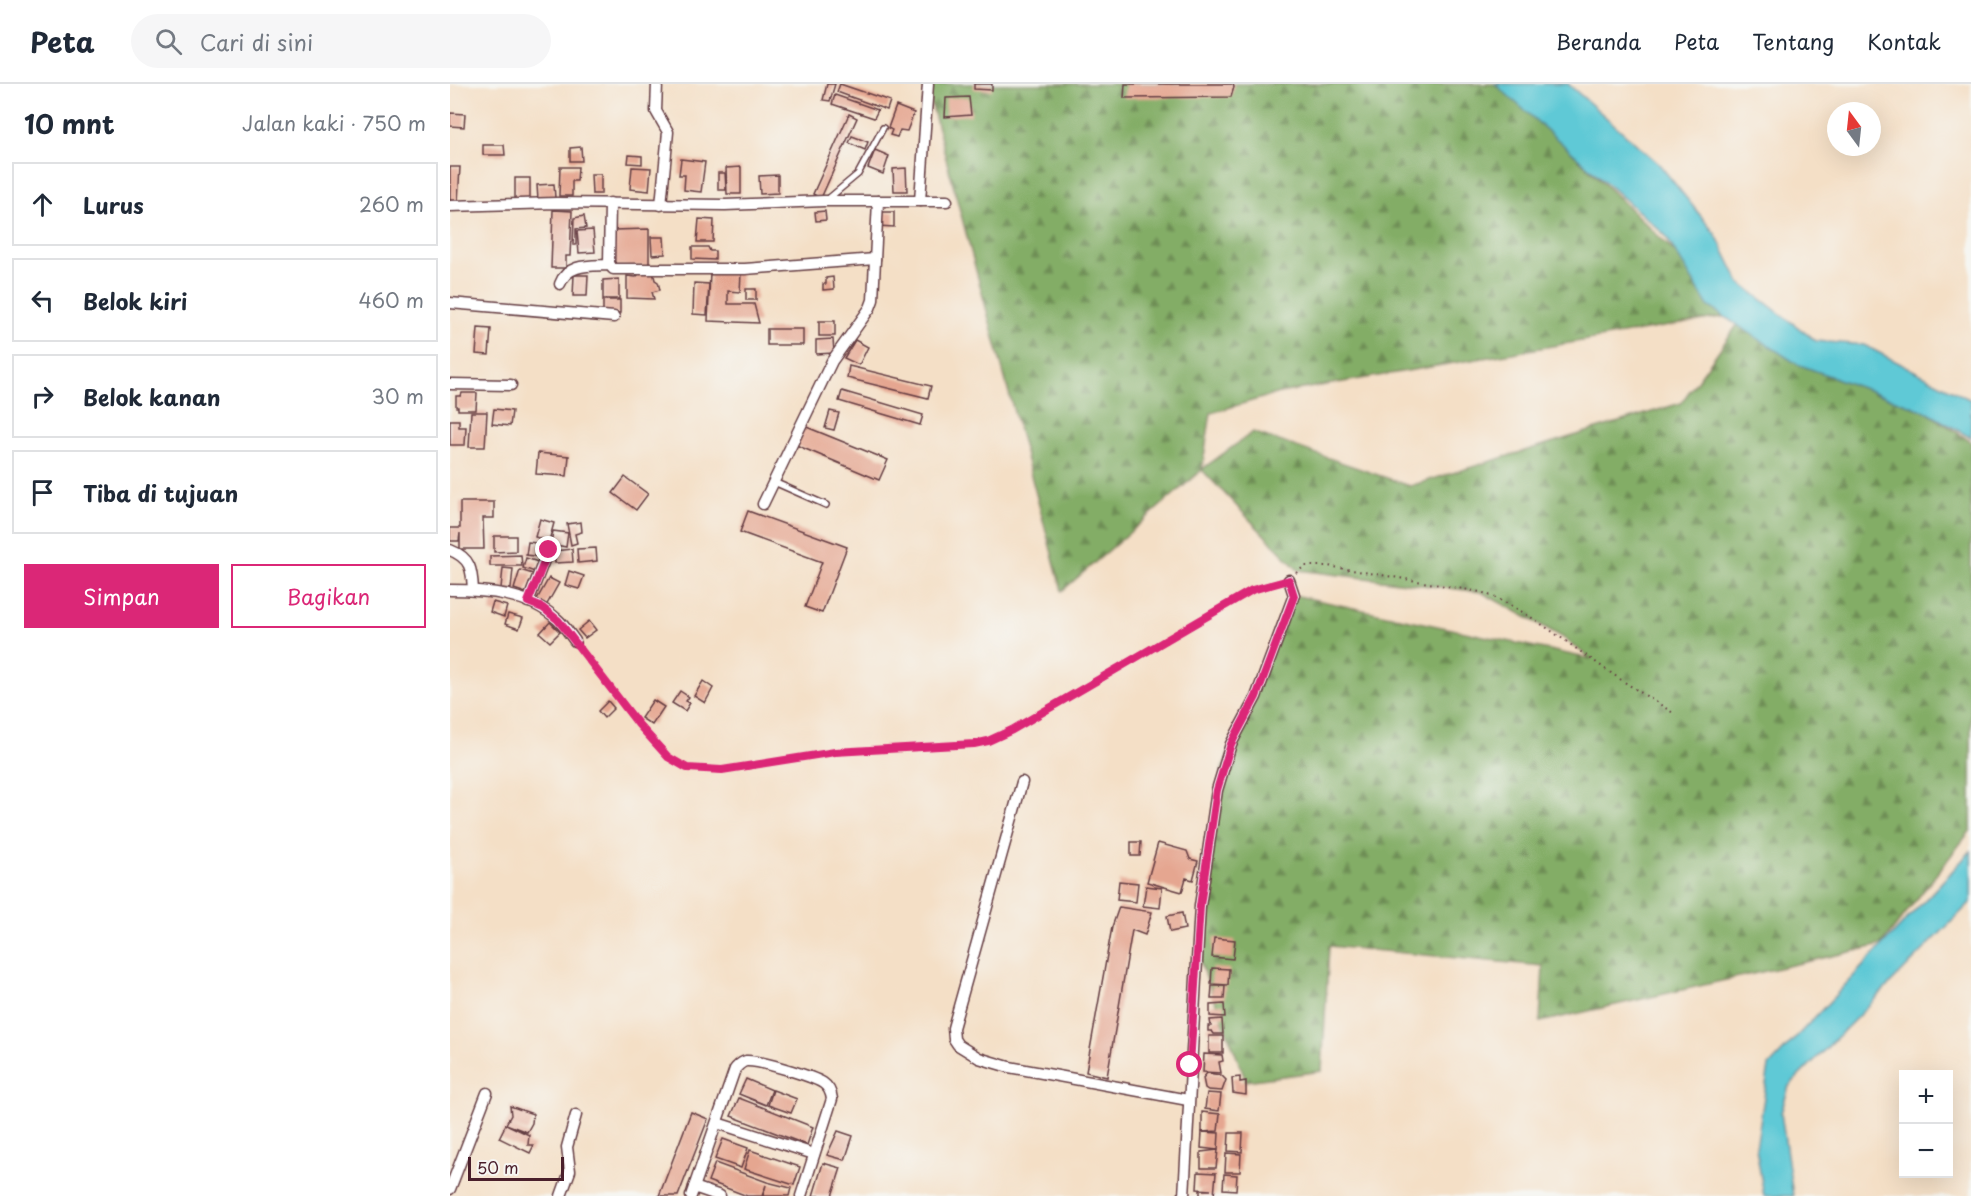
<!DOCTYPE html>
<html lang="id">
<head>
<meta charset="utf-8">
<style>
  body { margin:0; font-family:"Playpen Sans",sans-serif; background:#f6f6f7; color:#1f2937 }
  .controls { position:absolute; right:18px; bottom:18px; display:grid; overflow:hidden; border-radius:0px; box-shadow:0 6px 24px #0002 }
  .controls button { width:54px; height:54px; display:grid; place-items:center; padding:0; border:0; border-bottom:2px solid #e0e1e3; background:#fff; color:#1f2937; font:30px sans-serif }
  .compass { position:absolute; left:1377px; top:18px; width:54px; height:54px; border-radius:50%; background:#fff; box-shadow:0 6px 24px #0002; rotate:345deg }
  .scale { position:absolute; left:18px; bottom:15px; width:96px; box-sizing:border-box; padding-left:6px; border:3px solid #4a1f2b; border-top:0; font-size:16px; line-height:21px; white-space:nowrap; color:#4a1f2b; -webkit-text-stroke:4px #f6f6f2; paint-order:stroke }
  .stop { position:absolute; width:18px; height:18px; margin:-14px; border:4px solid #db2777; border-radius:50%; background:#fff }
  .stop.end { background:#db2777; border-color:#fff; box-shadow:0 2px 6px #0008 }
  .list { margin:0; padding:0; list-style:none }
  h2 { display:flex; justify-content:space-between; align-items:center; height:78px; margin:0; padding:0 24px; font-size:26px }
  h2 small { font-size:20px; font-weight:400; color:#747a83 }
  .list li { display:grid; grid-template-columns:39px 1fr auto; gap:18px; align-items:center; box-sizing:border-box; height:84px; margin:0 12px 12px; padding:0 12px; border:2px solid #e0e1e3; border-radius:0px }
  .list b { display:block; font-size:22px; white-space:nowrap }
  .list em { font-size:20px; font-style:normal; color:#747a83 }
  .actions { display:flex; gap:12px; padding:18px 24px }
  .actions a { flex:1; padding:14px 0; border:2px solid #db2777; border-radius:0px; text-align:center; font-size:21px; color:#db2777 }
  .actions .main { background:#db2777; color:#fff }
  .icon { flex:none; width:33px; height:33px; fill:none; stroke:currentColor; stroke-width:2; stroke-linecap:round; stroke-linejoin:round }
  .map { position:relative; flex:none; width:1521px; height:1112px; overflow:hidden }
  header { display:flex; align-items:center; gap:36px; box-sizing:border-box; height:84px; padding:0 30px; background:#fff; border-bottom:2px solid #e0e1e3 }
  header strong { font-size:28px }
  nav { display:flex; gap:33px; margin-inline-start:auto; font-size:21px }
  .search { width:420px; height:54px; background:#f6f6f7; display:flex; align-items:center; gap:15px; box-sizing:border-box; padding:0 21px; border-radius:33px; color:#747a83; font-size:22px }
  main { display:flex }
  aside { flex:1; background:#fff }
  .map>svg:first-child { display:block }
</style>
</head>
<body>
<header>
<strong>Peta</strong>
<div class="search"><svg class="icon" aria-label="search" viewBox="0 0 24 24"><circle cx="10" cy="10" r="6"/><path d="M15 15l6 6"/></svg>Cari di sini</div>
<nav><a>Beranda</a><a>Peta</a><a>Tentang</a><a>Kontak</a></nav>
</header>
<main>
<aside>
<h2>10 mnt<small>Jalan kaki · 750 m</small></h2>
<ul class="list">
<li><svg class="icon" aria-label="ahead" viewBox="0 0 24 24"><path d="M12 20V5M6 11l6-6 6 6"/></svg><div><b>Lurus</b></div><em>260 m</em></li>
<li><svg class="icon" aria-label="left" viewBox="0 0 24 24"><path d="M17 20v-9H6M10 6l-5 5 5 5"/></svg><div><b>Belok kiri</b></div><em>460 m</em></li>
<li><svg class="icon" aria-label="right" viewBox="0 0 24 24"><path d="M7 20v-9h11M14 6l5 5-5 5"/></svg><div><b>Belok kanan</b></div><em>30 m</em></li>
<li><svg class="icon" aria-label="arrive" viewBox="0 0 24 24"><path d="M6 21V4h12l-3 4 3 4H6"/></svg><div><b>Tiba di tujuan</b></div></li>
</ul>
<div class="actions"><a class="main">Simpan</a><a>Bagikan</a></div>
</aside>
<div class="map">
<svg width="1521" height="1112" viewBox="0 0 1521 1112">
  <defs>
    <pattern id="forest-firs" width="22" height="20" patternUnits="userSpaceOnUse" patternTransform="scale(1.5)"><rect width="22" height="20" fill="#83ad66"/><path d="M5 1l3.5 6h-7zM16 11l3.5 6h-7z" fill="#6d8c54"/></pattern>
  </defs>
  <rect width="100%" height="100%" fill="#f6f6f2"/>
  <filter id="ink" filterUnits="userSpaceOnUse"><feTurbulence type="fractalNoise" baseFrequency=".0167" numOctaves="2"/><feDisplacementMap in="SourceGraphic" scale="12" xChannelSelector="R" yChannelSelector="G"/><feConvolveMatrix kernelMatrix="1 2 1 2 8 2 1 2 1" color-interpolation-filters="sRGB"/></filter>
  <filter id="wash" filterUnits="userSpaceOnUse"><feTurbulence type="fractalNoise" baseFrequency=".008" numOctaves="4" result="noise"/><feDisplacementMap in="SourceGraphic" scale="24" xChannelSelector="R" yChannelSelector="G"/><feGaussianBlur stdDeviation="1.35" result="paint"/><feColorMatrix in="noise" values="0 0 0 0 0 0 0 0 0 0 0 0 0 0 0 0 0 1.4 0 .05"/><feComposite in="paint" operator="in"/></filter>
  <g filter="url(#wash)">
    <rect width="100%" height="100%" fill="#f4dfc6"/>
    <path fill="url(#forest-firs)" stroke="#666648" stroke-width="1.5" d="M476 0H1051L1289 230 829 309 761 329 752 385 803 348 960 402 1231 319 1288 240 1368 287 1475 327 1521 358V746L1431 861 1090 938 1093 882 879 862 872 987 796 997 747 870 772 685 844 511 1141 575 1112 553 1031 508 848 486 752 386 612 507Z"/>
    <g fill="#5ec9d6" stroke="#547480" stroke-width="1.5">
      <path d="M1045 0H1118L1209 80 1266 151 1290 199 1366 257 1414 261 1521 316V354L1475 327 1347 280 1258 222 1215 151Z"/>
      <path d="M1521 767V818L1339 1002 1331 1029 1343 1112H1314L1306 1064 1319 982Z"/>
    </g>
    <g id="blocks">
      <g fill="#e5a690">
        <path d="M377 0H385L380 17 373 16Z"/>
        <path d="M390 0 440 17 437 26 387 8Z"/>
        <path d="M524 0H542V6L524 5Z"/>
        <path d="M675 0H783L784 3 781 13 674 14Z"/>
        <path d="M385 11 428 26 424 34 382 20Z"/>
        <path d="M519 13 521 31 495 33 496 14Z"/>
        <path d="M446 22 464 29 457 47 450 46 447 53 440 51 442 46 438 44Z"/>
        <path d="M0 29 15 30 14 43 0 42Z"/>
        <path d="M399 30 407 34 371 114 363 110Z"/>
        <path d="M402 52 418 58 415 66 399 59Z"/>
        <path d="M33 61H54L55 71H33Z"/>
        <path d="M131 63 132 77H120V64Z"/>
        <path d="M425 66 439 72 433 90 418 84Z"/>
        <path d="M179 71 192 72V80L178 79Z"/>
        <path d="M231 75 255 78 251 108 234 106 235 91H229Z"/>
        <path d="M0 83H10L8 117 0 116Z"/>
        <path d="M110 83H128L127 97H122V112H109Z"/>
        <path d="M182 83 201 84 199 107 180 105Z"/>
        <path d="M291 83V110H277L276 84Z"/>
        <path d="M456 84 457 107H444L443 85Z"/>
        <path d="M268 89H275L276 106H268Z"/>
        <path d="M141 90H151V110H142Z"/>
        <path d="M328 91V109L310 110 309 92Z"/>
        <rect x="65" y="94" width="15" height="24"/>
        <path d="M104 100 105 114 88 116 87 101Z"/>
        <path d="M103 126 122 127 120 172H116V184H101Z"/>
        <path d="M375 127 376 136 366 137 365 128Z"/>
        <path d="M428 128H444V143L428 142Z"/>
        <path d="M134 132 136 144 126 145V161H123L124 134Z"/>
        <path d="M249 135 264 136 263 158H247Z"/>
        <path d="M199 145V182H163V146Z"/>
        <path d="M143 146 145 168 129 169 127 147Z"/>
        <path d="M201 153H214L215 170 202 171Z"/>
        <path d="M242 163H258L260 167H265V176L242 175Z"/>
        <path d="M191 188H203L205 196 208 198 210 206 202 208 204 215 177 214V192L186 193Z"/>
        <path d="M260 188 291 189 290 208 278 207V220H304L309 239 258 237Z"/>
        <path d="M124 191H138L137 212H123Z"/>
        <path d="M383 193 384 205 373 206V200H376V194Z"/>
        <path d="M169 195V215H153V196Z"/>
        <path d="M244 199 259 200 257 231 243 230Z"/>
        <rect x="296" y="205" width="10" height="11"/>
        <rect x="153" y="216" width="17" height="13"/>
        <rect x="369" y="237" width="16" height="15"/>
        <path d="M28 244 41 245 39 271 26 270Z"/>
        <rect x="317" y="245" width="36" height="16"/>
        <path d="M383 255 384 269 366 270V256Z"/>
        <path d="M405 256 418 263 409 281 394 274Z"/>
        <path d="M399 282 481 302 478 314 397 294Z"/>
        <path d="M392 307 473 331 470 341 389 317Z"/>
        <path d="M12 309H27L26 326H8V323H6V312H11Z"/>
        <path d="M44 325 62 327 60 342 42 340Z"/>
        <path d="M380 327 389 329 384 346 375 344Z"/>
        <path d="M21 328H37L35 363H19Z"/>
        <path d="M0 336H9V343H16L15 361H0Z"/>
        <path d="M354 342 438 376 429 396 346 361Z"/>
        <path d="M88 369 119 372 117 392 86 390Z"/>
        <path d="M175 393 198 410 186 426 163 409Z"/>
        <path d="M10 418H44V434H33L34 465H10V449L9 457H0V444H10Z"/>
        <path d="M298 427 397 463 372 529 355 523 372 478 290 448Z"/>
        <path d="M90 435 104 439 99 457 85 453Z"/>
        <path d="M131 438 132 448 125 450 127 459 121 461 117 440Z"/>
        <path d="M103 447 118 449 116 463 101 460Z"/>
        <path d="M44 452H66V467L44 468Z"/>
        <path d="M78 458 94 460 91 473 76 471Z"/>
        <path d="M146 464 147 477 128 479 127 465Z"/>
        <path d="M122 465 123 478 105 479 104 467Z"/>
        <path d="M71 471 72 482H40V472Z"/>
        <path d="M76 474 88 478 85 488 73 484Z"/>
        <path d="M53 484 63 485 61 505 51 504Z"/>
        <path d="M70 486 83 490 76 509 64 505Z"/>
        <path d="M119 487 134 492 129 505 115 501Z"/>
        <path d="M99 494 109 499 96 522 86 517Z"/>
        <path d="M43 518 57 522 54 533 40 528Z"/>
        <path d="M58 530 73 534 69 545 55 540Z"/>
        <path d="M139 537 146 546 135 554 128 546Z"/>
        <path d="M100 538 110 548 100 558 90 549Z"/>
        <path d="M253 597 263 604 255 619 244 612Z"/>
        <path d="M230 607 239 613 236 617 240 619 235 627 222 619Z"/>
        <path d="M203 616 214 623 202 641 191 634Z"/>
        <path d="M158 617 164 624 154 634 148 627Z"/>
        <path d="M681 758H691L690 772H681Z"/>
        <path d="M708 759 737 767 740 775 748 777 743 796 736 794 732 808 697 798Z"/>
        <path d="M669 797 688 799 686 818 667 816Z"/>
        <path d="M696 802 712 804 710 824 693 822Z"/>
        <path d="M669 823 702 828 695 851 682 846 657 993 636 988 662 843Z"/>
        <path d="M732 829 735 845 720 848 717 832Z"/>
        <path d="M764 854 785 856 783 875 762 873Z"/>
        <path d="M762 884 779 885 778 901 761 900Z"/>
        <path d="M762 902H775L774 915H761Z"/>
        <path d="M774 920 775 933 760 932V921Z"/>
        <path d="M772 935 773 950H764L762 947H758V942H761L760 936Z"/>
        <rect x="759" y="952" width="14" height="17"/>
        <path d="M754 970 772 971 773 977 769 978 771 989 753 988Z"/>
        <path d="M757 989 771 991 776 996 772 1007 758 1006 755 1004 753 994Z"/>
        <path d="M790 993V998L796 997V1011L783 1009 782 994Z"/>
        <path d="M296 995 322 1006 316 1021 289 1010Z"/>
        <path d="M323 1006 347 1015 341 1029 318 1021Z"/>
        <path d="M757 1009 771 1010 769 1027 755 1025Z"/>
        <path d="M289 1014 363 1043 357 1061 281 1032Z"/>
        <path d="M60 1022 83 1030 82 1039 77 1048 56 1040 79 1051 78 1061H84L80 1069 49 1054 56 1040 61 1031Z"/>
        <path d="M241 1028 258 1035 228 1112H209Z"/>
        <path d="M752 1028 770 1030 768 1047 752 1048Z"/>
        <path d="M388 1047 403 1052 395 1076 377 1071Z"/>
        <path d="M752 1048 769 1049 768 1066 751 1064Z"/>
        <path d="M779 1049H793L792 1068 778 1067Z"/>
        <path d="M273 1055 298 1064 291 1084 265 1075Z"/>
        <path d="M300 1066 350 1083 344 1101 294 1085Z"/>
        <path d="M768 1066 766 1084H751V1068Z"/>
        <path d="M776 1069 791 1070 790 1088H775Z"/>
        <path d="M265 1079 317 1098 341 1104 339 1112H313L316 1101 312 1112H297L258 1097Z"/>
        <path d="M373 1079 391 1084 382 1112H363Z"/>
        <path d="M748 1088 766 1089 764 1112H750V1106H761L747 1105Z"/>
        <path d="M774 1090 787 1091 786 1106 773 1105Z"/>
      </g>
    </g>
  </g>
  <g filter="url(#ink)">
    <use href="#blocks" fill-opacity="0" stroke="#643c42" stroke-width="1.5"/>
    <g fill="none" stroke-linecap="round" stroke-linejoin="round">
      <g stroke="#643c42" stroke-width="8">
        <g id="service">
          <path d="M378 115 408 90 433 44"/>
          <path d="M324 398 376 421"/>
        </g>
      </g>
      <g stroke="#643c42" stroke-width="13">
        <g id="minor">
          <path d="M207 0 206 27 218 48 211 121"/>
          <path d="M470 117 478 0"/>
          <path d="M160 119 159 180 163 185H295L425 175"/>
          <path d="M0 122 107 119 275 121 374 117H497"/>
          <path d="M110 200C118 179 140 182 160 181"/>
          <path d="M0 219 164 233"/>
          <path d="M0 300 61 301"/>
          <path d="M313 420 382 277 420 224 423 216 428 117"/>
          <path d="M0 466C21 474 22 486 23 506"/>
          <path d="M0 506C37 506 78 509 107 535 114 541 119 549 125 557"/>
          <path d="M78 518 98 466"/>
          <path d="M572 698 503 944 504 955 508 961 529 974 542 978 559 983 738 1016"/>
          <path d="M267 1039 364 1070"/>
          <path d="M244 1103 270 1112"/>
          <path d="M0 1105 37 1009"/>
          <path d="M111 1112 120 1087 117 1063 126 1031"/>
          <path d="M241 1112 285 985C289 981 291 978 296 977 309 976 362 992 373 999 379 1003 381 1008 382 1015L351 1112"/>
          <path d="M734 1112 750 822 767 706 781 660 806 613 844 511 839 496"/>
        </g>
      </g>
      <g stroke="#643c42" stroke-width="2" stroke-dasharray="1.5 4.5" stroke-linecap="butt">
        <path d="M846 489 855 482H878L1031 508C1073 523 1107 552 1144 577 1170 596 1198 613 1225 630"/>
        <path d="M132 565 176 625 218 673 237 684 272 686 385 668 524 660 538 657 562 647 802 506 828 499"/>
      </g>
      <use href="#service" stroke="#fff" stroke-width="5"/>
      <use href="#minor" stroke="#fff" stroke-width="10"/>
    </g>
  </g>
  <g fill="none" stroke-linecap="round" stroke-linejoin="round" filter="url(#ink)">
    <path stroke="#db2777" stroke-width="8" d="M99 466 78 518 93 524 108 536 189 641 218 673 237 684 272 686 385 668 524 660 538 657 562 646 802 506 839 496 844 512 806 613 781 660 767 706 750 822 740 981"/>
  </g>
</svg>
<div class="controls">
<button>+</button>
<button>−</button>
</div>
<svg class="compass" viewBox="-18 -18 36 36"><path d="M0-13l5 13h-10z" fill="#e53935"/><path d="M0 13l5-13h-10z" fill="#747a83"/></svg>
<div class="scale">50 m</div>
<div class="stop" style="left:740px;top:981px"></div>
<div class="stop end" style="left:99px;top:466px"></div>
</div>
</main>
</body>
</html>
